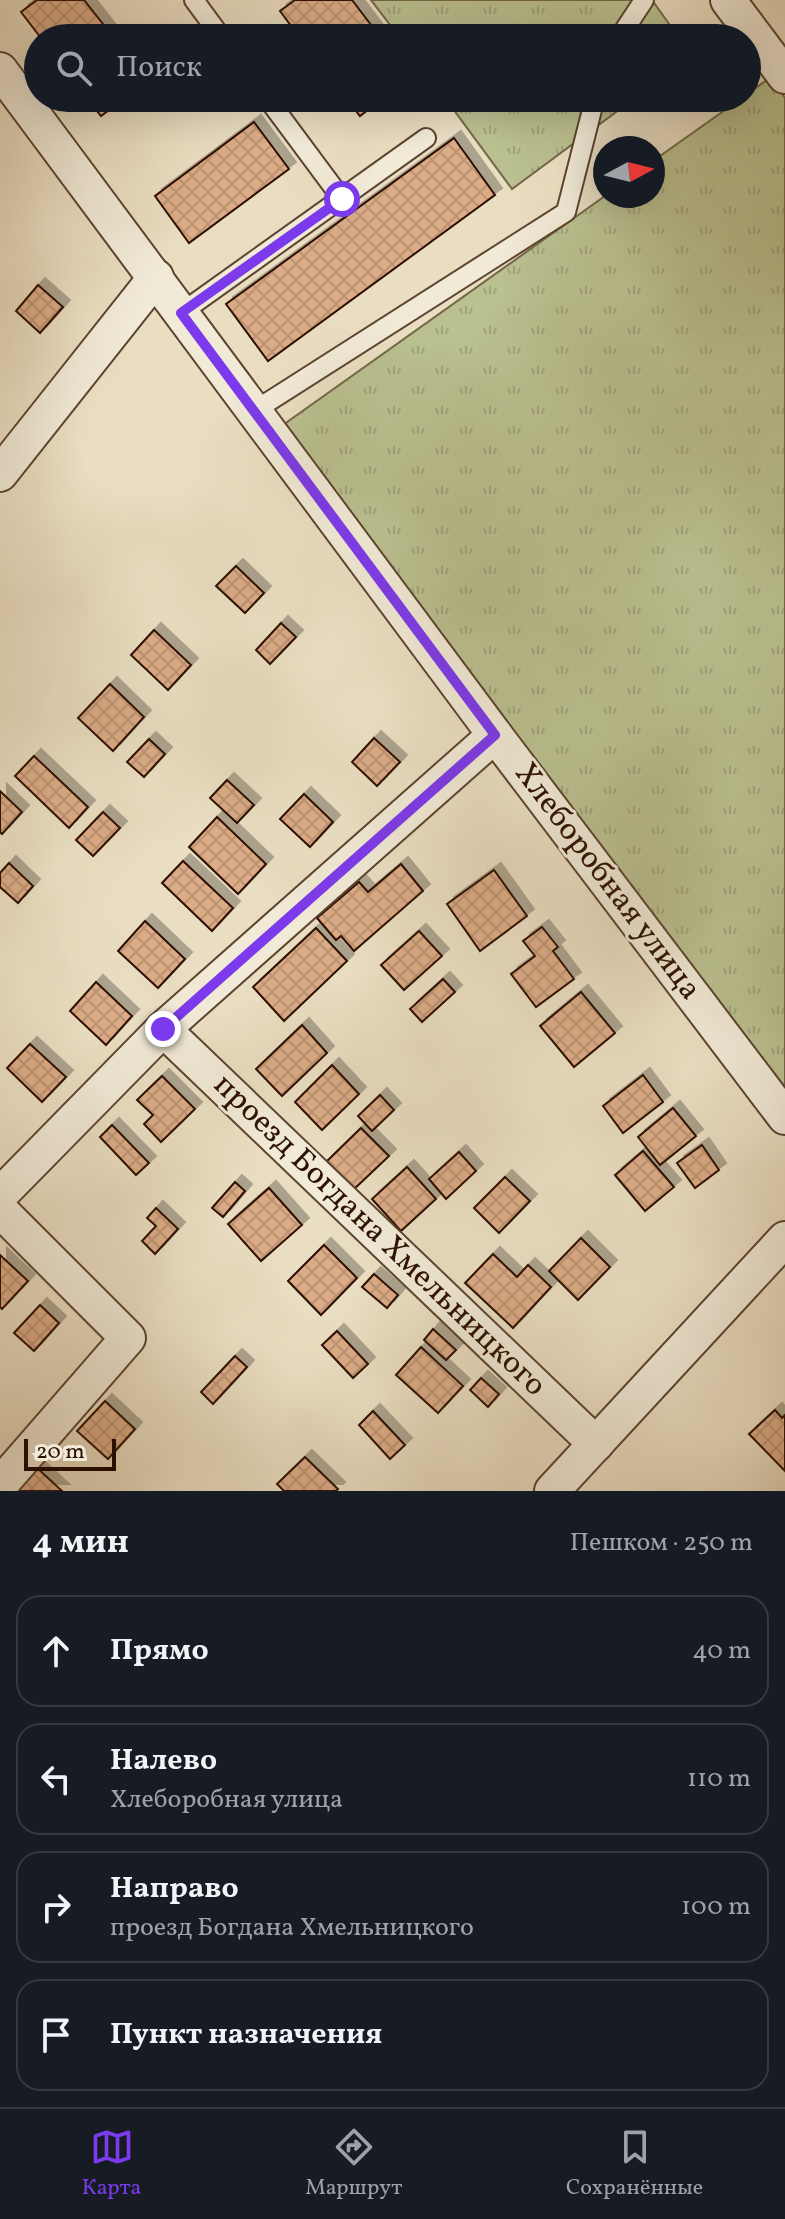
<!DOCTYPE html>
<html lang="ru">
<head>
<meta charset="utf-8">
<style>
  body { margin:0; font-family:Vollkorn,serif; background:#242831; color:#f1f3f6 }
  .compass { position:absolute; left:593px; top:136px; width:72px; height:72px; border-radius:50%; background:#171b24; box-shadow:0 8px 32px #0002; rotate:83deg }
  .scale { position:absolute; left:24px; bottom:20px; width:92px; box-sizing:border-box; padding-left:8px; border:4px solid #2d1100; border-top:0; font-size:22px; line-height:28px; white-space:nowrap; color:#2d1100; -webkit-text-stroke:6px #f1ead7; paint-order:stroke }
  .stop { position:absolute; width:24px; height:24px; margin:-18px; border:6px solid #7c3aed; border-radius:50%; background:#fff }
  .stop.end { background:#7c3aed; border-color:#fff; box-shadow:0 2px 8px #0008 }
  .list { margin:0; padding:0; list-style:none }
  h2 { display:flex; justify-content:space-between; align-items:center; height:104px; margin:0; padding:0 32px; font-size:34px }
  h2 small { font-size:26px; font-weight:400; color:#9ea1a6 }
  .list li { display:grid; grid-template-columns:52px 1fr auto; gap:24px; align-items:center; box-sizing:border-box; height:112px; margin:0 16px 16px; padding:0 16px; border:2px solid #363941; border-radius:24px }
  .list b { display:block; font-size:30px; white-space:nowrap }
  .list p { margin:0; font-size:26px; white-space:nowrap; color:#9ea1a6 }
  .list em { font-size:26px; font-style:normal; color:#9ea1a6 }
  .icon { flex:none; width:44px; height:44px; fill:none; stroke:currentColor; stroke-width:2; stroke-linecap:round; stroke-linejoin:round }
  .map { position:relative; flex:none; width:785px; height:1491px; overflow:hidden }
  .search { position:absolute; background:#171b24; box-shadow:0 8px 32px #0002; left:24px; right:24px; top:24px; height:88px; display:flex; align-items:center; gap:20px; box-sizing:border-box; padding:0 28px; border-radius:44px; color:#9ea1a6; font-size:30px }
  .sheet { height:616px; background:#171b24 }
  nav { display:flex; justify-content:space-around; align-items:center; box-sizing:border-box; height:112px; border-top:2px solid #363941; background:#171b24; font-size:22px; color:#9ea1a6 }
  nav a { display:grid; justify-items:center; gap:4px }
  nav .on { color:#7c3aed }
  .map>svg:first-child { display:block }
</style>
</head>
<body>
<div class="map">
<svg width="785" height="1491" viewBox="0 0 785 1491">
  <defs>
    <pattern id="grass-tufts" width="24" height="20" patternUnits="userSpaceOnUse" patternTransform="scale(2)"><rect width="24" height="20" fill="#bac090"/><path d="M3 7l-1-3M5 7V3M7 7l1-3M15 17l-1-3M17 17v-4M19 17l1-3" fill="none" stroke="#a0a47a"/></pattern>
    <pattern id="building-cross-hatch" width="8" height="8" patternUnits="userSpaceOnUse" patternTransform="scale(2)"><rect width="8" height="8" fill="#dbac87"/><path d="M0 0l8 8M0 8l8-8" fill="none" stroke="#bc9373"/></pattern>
    <filter id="shadow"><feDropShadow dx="7" dy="-7" stdDeviation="0" flood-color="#0004"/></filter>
  </defs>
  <rect width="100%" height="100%" fill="#eadec2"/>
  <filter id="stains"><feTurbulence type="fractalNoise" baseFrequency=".0025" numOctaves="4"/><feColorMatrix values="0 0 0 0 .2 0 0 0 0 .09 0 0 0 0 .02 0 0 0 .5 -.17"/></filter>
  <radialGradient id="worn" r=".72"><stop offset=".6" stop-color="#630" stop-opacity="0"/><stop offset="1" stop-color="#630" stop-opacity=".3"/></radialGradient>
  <g fill="url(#grass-tufts)" stroke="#746848" stroke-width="2">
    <path d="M371 0H652L679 38H400Z"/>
    <path d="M771 77 785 98V1098L283 425 605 196H653V161L742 98H747V94Z"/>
    <path d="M445 98H635L512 189Z"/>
  </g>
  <g fill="url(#building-cross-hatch)" stroke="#2d1100" stroke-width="2" filter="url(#shadow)">
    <path d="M37 0H84L114 38H41L21 12Z"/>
    <path d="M295 0H352L381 38H300L280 11Z"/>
    <path d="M87 98H125L101 116Z"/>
    <path d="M346 98H383L360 116Z"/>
    <path d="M254 122 289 169 189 243 155 196Z"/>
    <path d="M454 138 495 195 268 361 226 304Z"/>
    <path d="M38 285 63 307 40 333 16 311Z"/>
    <path d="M236 566 264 593 245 613 216 586Z"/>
    <path d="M281 623 296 637 270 664 256 650Z"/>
    <path d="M154 630 191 665 168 690 131 655Z"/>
    <path d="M110 684 144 717 113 751 78 718Z"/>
    <path d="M374 738 400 762 377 786 352 762Z"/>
    <path d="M149 739 165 754 144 777 127 762Z"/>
    <path d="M34 756 88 807 69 828 15 776Z"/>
    <path d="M227 780 254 805 237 823 210 798Z"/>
    <path d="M0 791 22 812 2 834 0 832Z"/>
    <path d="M304 794 333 822 310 847 280 819Z"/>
    <path d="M103 812 120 828 93 856 76 840Z"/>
    <path d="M217 817 266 864 238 894 189 847Z"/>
    <path d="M183 861 233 908 212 931 162 883Z"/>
    <path d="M9 863 33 886 18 903 0 887V873Z"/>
    <path d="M401 864 423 891 354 951 341 936 336 940 317 918 359 882 368 892Z"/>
    <path d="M494 870 527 916 480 951 447 904Z"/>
    <path d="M145 921 185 959 158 988 118 951Z"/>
    <path d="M542 927 558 947 553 951 574 979 536 1007 511 974 535 956 523 941Z"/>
    <path d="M316 928 347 961 284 1021 253 987Z"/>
    <path d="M419 931 442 956 404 990 381 965Z"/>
    <path d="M443 979 455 992 422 1022 410 1009Z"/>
    <path d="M96 982 132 1016 106 1045 70 1011Z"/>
    <path d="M581 992 615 1033 574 1067 540 1026Z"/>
    <path d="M302 1025 327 1053 282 1096 256 1069Z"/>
    <path d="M30 1044 66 1077 42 1102 7 1068Z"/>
    <path d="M332 1065 359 1094 322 1130 295 1102Z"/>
    <path d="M643 1075 663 1102 623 1133 603 1106Z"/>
    <path d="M162 1076 195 1109 161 1142 144 1124 153 1115 137 1100Z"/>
    <path d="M380 1095 394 1110 372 1131 358 1116Z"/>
    <path d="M673 1108 696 1136 660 1165 638 1137Z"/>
    <path d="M112 1125 149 1163 136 1175 100 1137Z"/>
    <path d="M361 1128 389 1156 352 1191 325 1163Z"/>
    <path d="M702 1145 719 1170 695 1188 677 1163Z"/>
    <path d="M643 1151 674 1187 645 1211 615 1175Z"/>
    <path d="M459 1152 476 1171 446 1199 429 1179Z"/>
    <path d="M407 1167 436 1199 401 1231 372 1199Z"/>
    <path d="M505 1177 530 1201 499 1233 474 1208Z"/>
    <path d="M235 1182 245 1191 223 1217 212 1208Z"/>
    <path d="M269 1188 302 1225 261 1261 228 1224Z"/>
    <path d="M156 1208 178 1229 155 1254 142 1241 156 1226 147 1218Z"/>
    <path d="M581 1238 610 1267 578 1300 549 1271Z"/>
    <path d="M324 1245 357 1278 321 1315 288 1281Z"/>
    <path d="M493 1254 517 1277 528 1265 551 1287 513 1328 465 1283Z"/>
    <path d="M0 1255 28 1281 2 1309 0 1307Z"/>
    <path d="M374 1274 398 1295 387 1308 362 1287Z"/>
    <path d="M40 1305 59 1323 34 1351 14 1333Z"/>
    <path d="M433 1329 456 1350 446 1360 424 1340Z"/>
    <path d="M337 1331 368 1364 353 1378 322 1345Z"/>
    <path d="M421 1347 463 1386 438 1413 396 1375Z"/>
    <path d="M235 1356 247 1367 213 1404 201 1392Z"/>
    <path d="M481 1378 499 1394 488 1407 470 1390Z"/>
    <path d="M105 1401 135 1429 108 1459 77 1431Z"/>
    <path d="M775 1410 782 1418 785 1415V1471L749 1434Z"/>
    <path d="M373 1411 405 1445 390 1459 359 1425Z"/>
    <path d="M305 1457 338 1489 336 1491H284L277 1484Z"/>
    <path d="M35 1466 62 1491H11Z"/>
  </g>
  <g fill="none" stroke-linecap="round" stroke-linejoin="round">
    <g stroke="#5c4430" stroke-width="22">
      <g id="lane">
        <path d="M194 0 222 38"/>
        <path d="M619 38 644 0"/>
        <path d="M267 98 342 199"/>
        <path d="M181 313 426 138"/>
        <path d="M254 411 566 212 595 98"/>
      </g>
    </g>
    <g stroke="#5c4430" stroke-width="38">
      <g id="street">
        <path d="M728 0 785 76"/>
        <path d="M0 70 495 735 785 1117"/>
        <path d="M0 474 156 277"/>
        <path d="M163 1029 596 1444"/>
        <path d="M0 1195 163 1029 495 735"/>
        <path d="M0 1210 128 1338 0 1485"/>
        <path d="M552 1491 785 1239"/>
      </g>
    </g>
    <use href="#lane" stroke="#f1ead7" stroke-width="18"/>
    <use href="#street" stroke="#f1ead7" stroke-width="34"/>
  </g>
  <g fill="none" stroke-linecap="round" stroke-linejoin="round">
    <path stroke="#7c3aed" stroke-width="10" d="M163 1029 495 735 181 313 342 199"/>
  </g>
  <g text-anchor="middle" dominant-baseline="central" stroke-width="6" stroke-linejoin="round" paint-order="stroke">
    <g font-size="32" fill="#2d1100" stroke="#f1ead7">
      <text transform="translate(607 882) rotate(53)">Хлеборобная улица</text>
      <text transform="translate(379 1236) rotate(44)">проезд Богдана Хмельницкого</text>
    </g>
  </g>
  <rect width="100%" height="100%" filter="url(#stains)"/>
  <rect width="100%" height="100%" fill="url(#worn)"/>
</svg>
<svg class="compass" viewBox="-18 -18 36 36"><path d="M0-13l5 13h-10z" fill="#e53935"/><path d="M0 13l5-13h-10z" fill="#9ea1a6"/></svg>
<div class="scale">20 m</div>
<div class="stop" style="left:342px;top:199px"></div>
<div class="stop end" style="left:163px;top:1029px"></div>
<div class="search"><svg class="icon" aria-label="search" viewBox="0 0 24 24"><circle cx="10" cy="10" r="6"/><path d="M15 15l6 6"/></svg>Поиск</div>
</div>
<section class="sheet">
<h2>4 мин<small>Пешком · 250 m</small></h2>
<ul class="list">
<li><svg class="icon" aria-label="ahead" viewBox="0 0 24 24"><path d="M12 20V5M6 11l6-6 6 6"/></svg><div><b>Прямо</b></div><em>40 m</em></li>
<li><svg class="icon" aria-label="left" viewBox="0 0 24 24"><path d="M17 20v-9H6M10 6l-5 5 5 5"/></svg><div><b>Налево</b><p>Хлеборобная улица</p></div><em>110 m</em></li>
<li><svg class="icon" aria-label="right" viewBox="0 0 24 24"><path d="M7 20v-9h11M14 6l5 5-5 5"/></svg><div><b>Направо</b><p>проезд Богдана Хмельницкого</p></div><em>100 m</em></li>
<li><svg class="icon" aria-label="arrive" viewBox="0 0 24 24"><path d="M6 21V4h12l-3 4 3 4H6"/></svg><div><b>Пункт назначения</b></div></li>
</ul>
</section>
<nav>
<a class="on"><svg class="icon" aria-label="map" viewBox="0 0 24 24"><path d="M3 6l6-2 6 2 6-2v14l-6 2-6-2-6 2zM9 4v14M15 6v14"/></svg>Карта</a>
<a><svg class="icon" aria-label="directions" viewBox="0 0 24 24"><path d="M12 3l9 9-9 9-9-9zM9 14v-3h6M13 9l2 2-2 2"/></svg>Маршрут</a>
<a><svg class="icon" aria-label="saved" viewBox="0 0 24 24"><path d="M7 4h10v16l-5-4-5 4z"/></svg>Сохранённые</a>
</nav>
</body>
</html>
